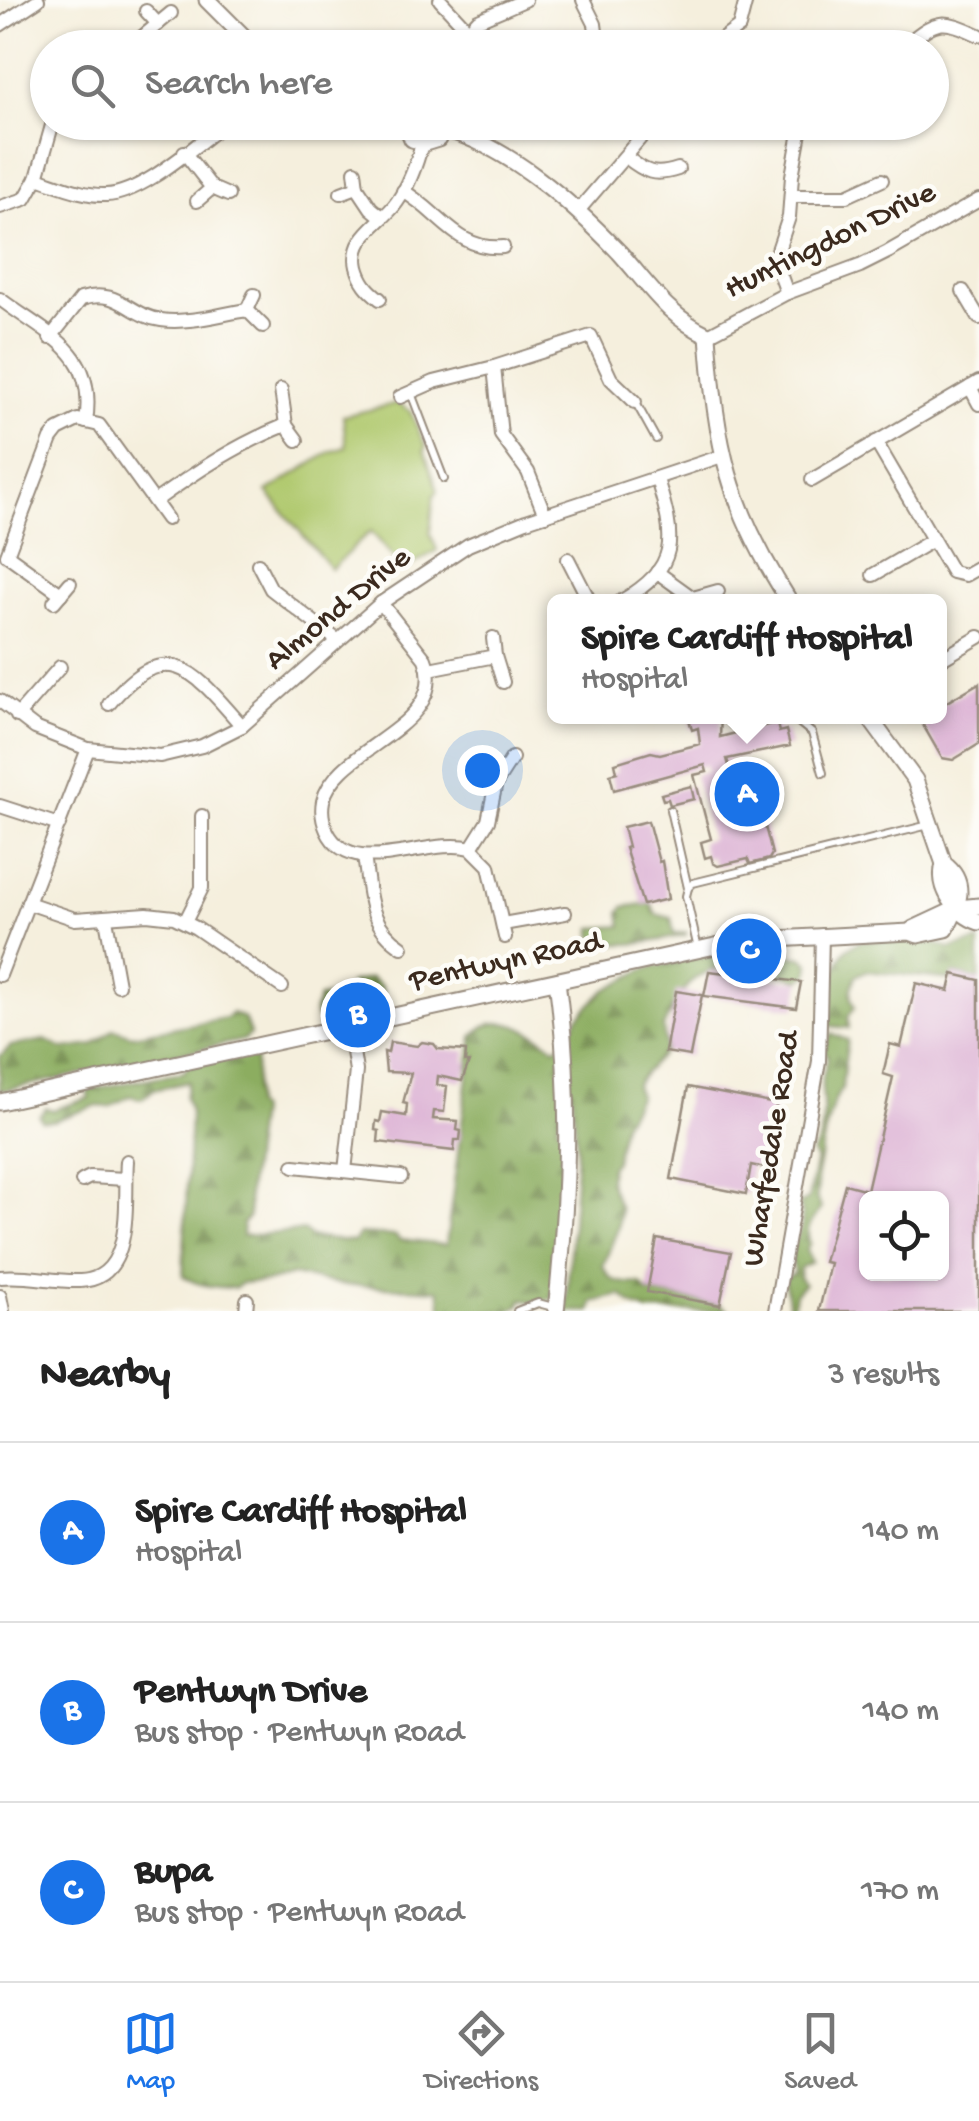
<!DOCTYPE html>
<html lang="en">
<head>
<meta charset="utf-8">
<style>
  body { margin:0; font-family:"Gochi Hand",sans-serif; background:#f6f6f6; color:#222 }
  .controls { position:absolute; right:30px; bottom:30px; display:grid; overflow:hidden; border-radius:15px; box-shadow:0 2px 8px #0004 }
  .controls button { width:90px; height:90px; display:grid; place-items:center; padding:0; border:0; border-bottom:2px solid #e0e0e0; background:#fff; color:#222; font:50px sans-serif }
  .you { position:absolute; left:482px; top:770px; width:35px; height:35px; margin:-25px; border:8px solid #fff; border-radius:50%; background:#1a73e8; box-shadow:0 0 0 15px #1a73e833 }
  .badge { display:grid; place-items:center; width:65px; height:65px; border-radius:50%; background:#1a73e8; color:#fff; font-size:32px; font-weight:700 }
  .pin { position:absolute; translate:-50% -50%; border:5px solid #fff; box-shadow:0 2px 10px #0006 }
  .popup { position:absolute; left:547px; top:594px; width:400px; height:130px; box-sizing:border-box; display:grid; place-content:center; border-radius:15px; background:#fff; filter:drop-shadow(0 2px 8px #0005); font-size:32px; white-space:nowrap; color:#767676 }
  .popup b { font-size:38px; color:#222 }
  .popup::after { content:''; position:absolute; left:50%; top:100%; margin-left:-20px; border:20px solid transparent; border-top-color:#fff }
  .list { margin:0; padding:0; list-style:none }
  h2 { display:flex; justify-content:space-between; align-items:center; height:130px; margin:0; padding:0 40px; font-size:42px }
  h2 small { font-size:32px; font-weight:400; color:#767676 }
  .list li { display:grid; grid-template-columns:65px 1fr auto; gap:30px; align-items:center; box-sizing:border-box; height:180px; padding:0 40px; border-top:2px solid #e0e0e0 }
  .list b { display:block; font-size:38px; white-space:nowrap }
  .list p { margin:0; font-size:32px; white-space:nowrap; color:#767676 }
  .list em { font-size:32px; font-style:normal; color:#767676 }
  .icon { flex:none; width:55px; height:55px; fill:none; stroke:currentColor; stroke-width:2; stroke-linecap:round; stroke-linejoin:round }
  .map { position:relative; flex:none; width:979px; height:1311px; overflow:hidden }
  .search { position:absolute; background:#fff; box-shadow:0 2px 8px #0004; left:30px; right:30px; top:30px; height:110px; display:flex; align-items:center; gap:25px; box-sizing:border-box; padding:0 35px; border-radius:55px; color:#767676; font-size:38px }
  .sheet { height:670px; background:#fff }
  nav { display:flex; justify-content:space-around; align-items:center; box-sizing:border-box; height:140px; border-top:2px solid #e0e0e0; background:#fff; font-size:28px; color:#767676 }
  nav a { display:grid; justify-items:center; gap:5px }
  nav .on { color:#1a73e8 }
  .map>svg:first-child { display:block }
</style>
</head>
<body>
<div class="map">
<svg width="979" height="1311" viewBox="0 0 979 1311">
  <defs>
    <pattern id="forest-firs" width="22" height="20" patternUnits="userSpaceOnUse" patternTransform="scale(2.5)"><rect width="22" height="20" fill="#8cad61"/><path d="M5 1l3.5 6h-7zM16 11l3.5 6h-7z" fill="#748d4f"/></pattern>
  </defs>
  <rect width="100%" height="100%" fill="#fdfcf7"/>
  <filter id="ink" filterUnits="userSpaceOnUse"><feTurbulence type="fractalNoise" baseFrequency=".01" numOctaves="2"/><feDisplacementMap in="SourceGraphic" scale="20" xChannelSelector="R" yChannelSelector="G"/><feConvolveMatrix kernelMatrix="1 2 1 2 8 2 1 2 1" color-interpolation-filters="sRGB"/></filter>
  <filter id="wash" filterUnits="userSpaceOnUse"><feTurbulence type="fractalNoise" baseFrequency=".0048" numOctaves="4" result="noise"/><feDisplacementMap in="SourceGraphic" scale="40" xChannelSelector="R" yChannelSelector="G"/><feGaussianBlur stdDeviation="2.25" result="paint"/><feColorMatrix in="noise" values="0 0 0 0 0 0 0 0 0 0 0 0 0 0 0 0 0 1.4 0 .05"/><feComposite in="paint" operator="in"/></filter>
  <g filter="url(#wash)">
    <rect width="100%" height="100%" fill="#f5efdd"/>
    <path fill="#b0c96e" stroke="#767a46" stroke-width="2.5" d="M398 403 410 411 426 447 424 450 438 491 434 495 430 533 437 550 404 570 371 531 331 569 267 492 330 452 346 447 343 416Z"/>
    <g fill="url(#forest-firs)" stroke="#646c40" stroke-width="2.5">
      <path d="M651 903 655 914 671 918 674 934 686 932V935C662 940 612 952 593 936V928L622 926 620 912 624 907Z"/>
      <path d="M864 940C890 942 929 938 950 949L979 941V980L954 974 952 980 866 971 856 976C851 988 849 995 855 1007L848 1017 849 1028 830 1026 826 994C841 975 832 949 864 940Z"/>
      <path d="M754 950 803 957 810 964 809 974 800 980C786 977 776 970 762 967 741 962 711 967 693 980 685 986 669 1016 663 1027L666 1049C656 1063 644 1070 635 1086L639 1096 623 1123 615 1161 610 1167 609 1181 620 1209 618 1228 603 1266C611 1285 621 1282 640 1284L647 1292 720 1305 729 1311H649L634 1306 621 1295 593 1302 591 1311H566L577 1149 572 1088 557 1125 565 1138 552 1299 532 1302 522 1299 520 1305 509 1311H442L439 1290 344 1285 293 1275 266 1282 241 1283 236 1288C218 1287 198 1287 183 1276L190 1112 185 1098 188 1082 153 1090 142 1099 130 1096 109 1107 95 1106 53 1121H42L39 1116 46 1108 53 1110 89 1098 87 1090 184 1072 188 1066 249 1052 256 1054 254 1105 258 1111 248 1194 249 1217 243 1223 242 1236 304 1231 310 1237 354 1242 359 1234 396 1236 399 1240 446 1245 473 1037C494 1008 534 1031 555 1048L568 1039 578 1017 604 991 643 970 691 958Z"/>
      <path d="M370 978 380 985 383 992 375 1010 324 1021 317 1018 314 1011 319 998 341 997 347 993 350 983Z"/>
      <path d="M232 1013 244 1018 250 1034 243 1040 0 1091V1056L11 1046 45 1040 63 1049 93 1045 114 1029 132 1035 226 1018Z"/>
      <path d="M831 1034 848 1040C845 1058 843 1072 842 1089 829 1102 821 1154 817 1174 815 1184 821 1187 816 1197L821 1208C815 1220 803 1227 810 1243L806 1250 812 1262 800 1268 799 1277 804 1284 795 1294 792 1311H788C790 1298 784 1290 785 1278L794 1274C795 1269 792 1264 791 1258 788 1238 810 1236 799 1204L808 1199 816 1159 812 1153C826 1138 824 1108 822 1089 820 1080 827 1066 828 1056L824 1050Z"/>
    </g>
    <g id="blocks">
      <g fill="#ddb4d5" fill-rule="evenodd">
        <path d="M979 683V744L953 760 942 758 923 725 925 716H940V701L945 703Z"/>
        <path d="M688 716H721L720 737 771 724H777L779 732 786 730 790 746 727 759 732 776 751 771 772 854 769 859 750 864 748 859 718 866 713 863 711 856 705 858 701 842 711 839 694 775 707 772 705 765 614 790 610 774 617 772 615 763 651 752 660 754 700 744 698 728 692 730Z"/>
        <path d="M691 786 694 799 670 805 668 799 663 800 661 794Z"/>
        <path d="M648 821 659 862 662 861 668 899 643 905 625 848 628 847 623 827Z"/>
        <path d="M709 971 801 982 796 1008 704 996Z"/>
        <path d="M953 974 979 980V1311H819L830 1263 824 1262 845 1184 867 1190 893 1077 883 1074 890 1044 901 1047 916 983 949 991ZM866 1198H942V1274H866Z"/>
        <path d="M676 991 702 995 690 1056 665 1052Z"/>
        <path d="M390 1042 417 1046 422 1042 434 1044 438 1049 466 1051 465 1062H469L462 1081 438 1076 437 1085 447 1086 444 1112 434 1111 433 1119 458 1121 457 1130 461 1131 460 1140H455L454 1151 378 1142 379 1131 375 1130 376 1121 380 1122 382 1112 406 1116 407 1104 403 1103 411 1073 386 1072 384 1052 388 1053Z"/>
        <path d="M688 1087 776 1104 765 1168 751 1165 746 1194 671 1179Z"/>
        <path d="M657 1239 731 1252 720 1305 647 1292Z"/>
      </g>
    </g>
  </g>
  <g filter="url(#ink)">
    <use href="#blocks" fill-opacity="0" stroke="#988c7e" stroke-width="2.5"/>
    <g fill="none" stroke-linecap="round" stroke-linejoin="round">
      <g stroke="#988c7e" stroke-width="10">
        <g id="service">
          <path d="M667 39 670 48"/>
          <path d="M411 393 444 479"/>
          <path d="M636 403 656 439"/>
          <path d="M791 716 812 733 823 773"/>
          <path d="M732 725 772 716"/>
          <path d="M670 810 688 888"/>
          <path d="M698 949 686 896 688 888 693 883 929 825"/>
          <path d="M517 1311 538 1303 553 1307"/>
        </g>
      </g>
      <g stroke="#988c7e" stroke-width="16">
        <g id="minor">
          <path d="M440 0 467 29"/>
          <path d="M583 0 595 24 598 48"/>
          <path d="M146 11 158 24"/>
          <path d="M0 25 38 0"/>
          <path d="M908 43C938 18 944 19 979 35"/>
          <path d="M129 48 171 13"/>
          <path d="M452 48 478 20 525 0"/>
          <path d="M710 48 739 27 746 0"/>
          <path d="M556 128 559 122"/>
          <path d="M184 152 212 188 228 195"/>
          <path d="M626 157C645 172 654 177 678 169"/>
          <path d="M37 178 53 122"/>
          <path d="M357 187 371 208 382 217"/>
          <path d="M403 191C440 212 457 251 503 247"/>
          <path d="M341 193 357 187 355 171"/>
          <path d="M792 196H847L882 180"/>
          <path d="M197 201 212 188"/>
          <path d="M0 207 25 199 37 178C59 185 83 196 106 195 143 194 196 144 227 122"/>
          <path d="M577 212 654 122"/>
          <path d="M963 291 979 318"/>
          <path d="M787 293 779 271 778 250 789 217 792 176 801 127"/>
          <path d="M0 299C50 337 97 351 86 422"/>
          <path d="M380 299C368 290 361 282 357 267 350 236 382 224 397 202 409 185 417 163 422 143"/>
          <path d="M247 310 254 295"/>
          <path d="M708 335 787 293 860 266 888 252 979 200"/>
          <path d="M50 338 81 299C119 287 129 316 161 320 189 324 220 314 247 310L263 326"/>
          <path d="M494 367 501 435 528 472 545 515"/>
          <path d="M970 387 979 404"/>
          <path d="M281 390 286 425"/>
          <path d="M400 397 434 382 494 367 591 336 611 379 635 402"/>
          <path d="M876 442 952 572 965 575 979 567"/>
          <path d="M812 480 979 382"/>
          <path d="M155 501C197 471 238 444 286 425L297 440"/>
          <path d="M568 559 590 602"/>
          <path d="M258 564 271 589 337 640"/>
          <path d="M657 572 693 598 718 591"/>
          <path d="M873 575 933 540"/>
          <path d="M61 594 7 555 51 439 58 430 78 420 99 425 167 519"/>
          <path d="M54 602 70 583"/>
          <path d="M620 602C681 566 675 539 657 479"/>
          <path d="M381 603 425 659C451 727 335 747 323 801 321 811 323 822 327 831 351 882 429 836 471 848L489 866 505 937"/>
          <path d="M495 656 503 682"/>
          <path d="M940 660 979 637"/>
          <path d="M429 669 495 656 493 638"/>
          <path d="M0 701 35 728 88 749 160 756 202 746 242 726 381 603 468 545 526 521 722 456"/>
          <path d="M109 704C167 634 194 671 242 726"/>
          <path d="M17 716 60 667"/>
          <path d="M0 806 59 825"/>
          <path d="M471 848 488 821 496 783 512 758"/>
          <path d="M364 856C370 894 367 924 402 947"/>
          <path d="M28 903 75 919 147 914 174 917 196 928 282 987"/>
          <path d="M106 919 118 985"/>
          <path d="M185 922 202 888V816"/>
          <path d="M503 924 565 913"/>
          <path d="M0 975 88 749"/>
          <path d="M294 1166 401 1177"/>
          <path d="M345 1171 356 1071 349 1026"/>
          <path d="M82 1181 90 1177 125 1179"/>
          <path d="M0 1277C27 1274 53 1282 80 1281 136 1279 124 1199 127 1161"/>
          <path d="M0 1296 3 1311"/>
          <path d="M246 1311 247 1300"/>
          <path d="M775 1311 819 1061 822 935"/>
        </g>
      </g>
      <g stroke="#988c7e" stroke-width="19">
        <g id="tertiary">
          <path d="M207 0 255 48"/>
          <path d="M405 122 412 139 425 143 438 139 444 122"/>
          <path d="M444 129C510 147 572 203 619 252 648 284 668 317 708 335 716 447 728 506 790 602"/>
          <path d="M944 864C937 888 956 914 979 922"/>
          <path d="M913 929 958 908 979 906"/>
          <path d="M0 1102 738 941 910 932 918 935 946 929C959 906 968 882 944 864L915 780 868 716"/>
          <path d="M556 1311C568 1200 572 1091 557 981"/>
        </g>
      </g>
      <use href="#service" stroke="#fff" stroke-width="6"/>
      <use href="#minor" stroke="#fff" stroke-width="12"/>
      <use href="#tertiary" stroke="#fff" stroke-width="15"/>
    </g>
  </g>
  <g text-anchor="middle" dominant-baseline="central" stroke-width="9" stroke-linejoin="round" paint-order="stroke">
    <g font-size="32" fill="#3b2a1e" stroke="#fdfcf7">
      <text transform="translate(831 242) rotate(-26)">Huntingdon Drive</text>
      <text transform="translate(339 610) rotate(-39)">Almond Drive</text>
      <text transform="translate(506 963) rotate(-12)">Pentwyn Road</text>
      <text transform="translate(773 1149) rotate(-81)">Wharfedale Road</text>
    </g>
  </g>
</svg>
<div class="controls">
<button><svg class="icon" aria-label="locate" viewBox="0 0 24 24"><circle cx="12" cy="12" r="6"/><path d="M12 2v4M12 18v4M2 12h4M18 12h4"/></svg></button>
</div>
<div class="you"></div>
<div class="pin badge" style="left:747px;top:794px">A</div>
<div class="popup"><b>Spire Cardiff Hospital</b>Hospital</div>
<div class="pin badge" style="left:358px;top:1015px">B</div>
<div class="pin badge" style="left:749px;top:951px">C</div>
<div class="search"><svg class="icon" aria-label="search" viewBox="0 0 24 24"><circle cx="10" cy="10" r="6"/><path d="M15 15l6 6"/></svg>Search here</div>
</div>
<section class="sheet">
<h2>Nearby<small>3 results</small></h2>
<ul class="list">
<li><span class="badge">A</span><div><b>Spire Cardiff Hospital</b><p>Hospital</p></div><em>140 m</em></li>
<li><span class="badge">B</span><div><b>Pentwyn Drive</b><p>Bus stop · Pentwyn Road</p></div><em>140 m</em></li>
<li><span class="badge">C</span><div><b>Bupa</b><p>Bus stop · Pentwyn Road</p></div><em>170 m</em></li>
</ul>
</section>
<nav>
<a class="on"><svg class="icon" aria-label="map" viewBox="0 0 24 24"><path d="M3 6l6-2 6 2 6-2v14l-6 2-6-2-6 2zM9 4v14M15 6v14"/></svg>Map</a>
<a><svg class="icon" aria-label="directions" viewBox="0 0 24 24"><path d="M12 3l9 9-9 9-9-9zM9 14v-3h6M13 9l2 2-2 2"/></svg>Directions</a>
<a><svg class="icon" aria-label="saved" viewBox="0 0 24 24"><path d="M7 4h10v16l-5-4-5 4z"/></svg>Saved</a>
</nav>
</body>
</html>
